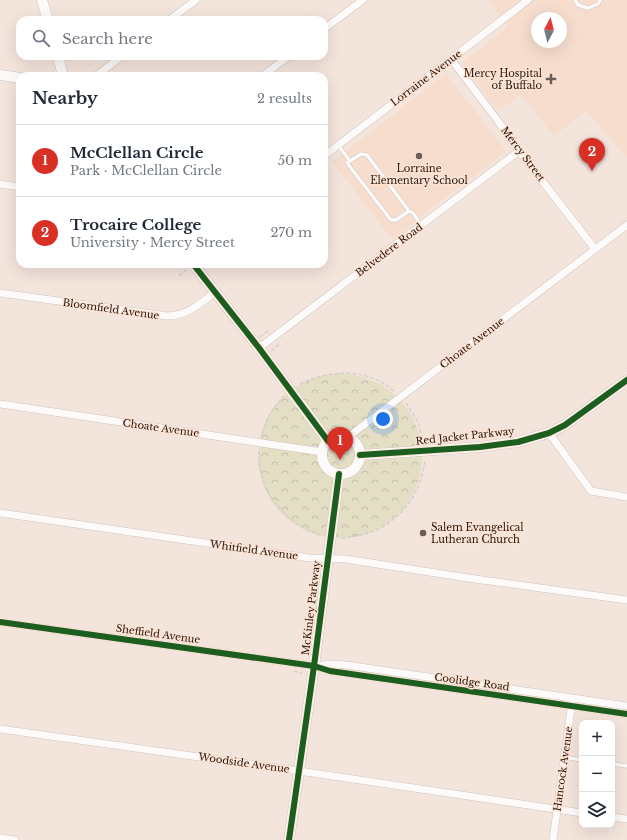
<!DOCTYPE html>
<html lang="en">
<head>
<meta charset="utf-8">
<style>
  body { margin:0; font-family:"Libre Baskerville",serif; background:#f6f6f7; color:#1f2937 }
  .controls { position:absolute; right:12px; bottom:12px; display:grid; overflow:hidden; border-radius:8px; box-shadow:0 4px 16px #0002 }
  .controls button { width:36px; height:36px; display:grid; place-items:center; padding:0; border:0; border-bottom:1px solid #e0e1e3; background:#fff; color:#1f2937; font:20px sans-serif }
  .compass { position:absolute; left:531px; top:12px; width:36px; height:36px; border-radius:50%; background:#fff; box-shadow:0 4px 16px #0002; rotate:7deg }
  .you { position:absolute; left:383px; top:419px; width:14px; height:14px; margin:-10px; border:3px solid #fff; border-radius:50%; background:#1a73e8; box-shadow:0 0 0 6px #1a73e833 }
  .badge { display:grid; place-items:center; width:26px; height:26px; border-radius:50%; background:#d93025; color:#fff; font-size:13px; font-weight:700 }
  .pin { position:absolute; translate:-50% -33px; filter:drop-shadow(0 1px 2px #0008) }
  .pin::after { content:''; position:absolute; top:21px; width:14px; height:12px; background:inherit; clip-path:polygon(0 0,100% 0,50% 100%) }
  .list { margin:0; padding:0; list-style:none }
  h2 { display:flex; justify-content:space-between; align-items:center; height:52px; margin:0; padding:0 16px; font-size:17px }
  h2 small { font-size:13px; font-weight:400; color:#747a83 }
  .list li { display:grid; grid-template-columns:26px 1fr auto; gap:12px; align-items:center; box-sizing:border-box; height:72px; padding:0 16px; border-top:1px solid #e0e1e3 }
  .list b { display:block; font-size:15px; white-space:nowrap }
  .list p { margin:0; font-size:13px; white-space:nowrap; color:#747a83 }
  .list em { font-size:13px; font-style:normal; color:#747a83 }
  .icon { flex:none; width:22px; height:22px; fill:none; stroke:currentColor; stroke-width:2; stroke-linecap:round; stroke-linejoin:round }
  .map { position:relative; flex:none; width:627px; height:840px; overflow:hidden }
  .search { position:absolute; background:#fff; box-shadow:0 4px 16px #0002; left:16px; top:16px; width:312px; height:44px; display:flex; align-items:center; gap:10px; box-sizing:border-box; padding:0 14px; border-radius:12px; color:#747a83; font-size:15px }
  .panel { position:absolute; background:#fff; box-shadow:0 4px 16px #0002; left:16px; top:72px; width:312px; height:196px; border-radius:12px }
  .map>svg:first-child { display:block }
</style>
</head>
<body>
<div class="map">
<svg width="627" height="840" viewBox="0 0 627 840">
  <defs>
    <pattern id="park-crowns" width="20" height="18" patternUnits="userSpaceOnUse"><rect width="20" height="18" fill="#e4dec5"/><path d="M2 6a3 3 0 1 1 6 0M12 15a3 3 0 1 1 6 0" fill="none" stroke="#c3bea8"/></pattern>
  </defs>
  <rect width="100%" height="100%" fill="#f4e5dc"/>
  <g fill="#f7ddce" fill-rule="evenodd">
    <path d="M488 0H627V158L586 111 554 136 521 95 498 111 462 63 508 27ZM537 18H561V42H537Z"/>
    <path d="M446 74 506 151 392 239 332 162Z"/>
  </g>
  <g fill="#e4dec5">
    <path d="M346 668 443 682 442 686 345 672Z"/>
    <path d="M460 684 558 698 557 702 460 688Z"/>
  </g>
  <circle fill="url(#park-crowns)" cx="340" cy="456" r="82"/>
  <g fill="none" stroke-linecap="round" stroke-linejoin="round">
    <g stroke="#cfc3bc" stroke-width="4.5">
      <g id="lane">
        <path d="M575 0 578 5 588 8 598 4 600 0"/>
        <path d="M338 145 350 161 347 163 391 220H396L409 211 413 213 421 225"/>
        <path d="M350 161 361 154 367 155 409 211"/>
        <path d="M564 757 582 760"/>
        <path d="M612 764 627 766"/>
      </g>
    </g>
    <g stroke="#cfc3bc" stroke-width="8">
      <g id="street">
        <path d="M169 20 196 0"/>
        <path d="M324 29 363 0"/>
        <path d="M451 59 498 121 519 151 595 249"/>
        <path d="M96 76 122 56"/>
        <path d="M262 76 289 56"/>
        <path d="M324 156 528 0"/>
        <path d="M0 184 20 187"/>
        <path d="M0 293 167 316C187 316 200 304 215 292"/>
        <path d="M259 348 519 151"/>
        <path d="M0 404 322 452"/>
        <path d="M549 433 591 491 627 497"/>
        <path d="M348 437 627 225"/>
        <path d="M0 513 309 558 345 559 475 579 627 600"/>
        <path d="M0 622 314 666 330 671 627 714"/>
        <path d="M316 666 331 664 346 665 627 706"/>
        <path d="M0 729 299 771 582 813"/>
        <path d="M612 817 627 819"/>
        <path d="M0 838 15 840"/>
        <path d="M553 840 572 702"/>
      </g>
    </g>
    <g stroke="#cfc3bc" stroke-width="11">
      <g id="secondary">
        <path d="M42 0 48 20"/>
        <path d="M58 56 63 76"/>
        <path d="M0 75 20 78"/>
        <path d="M193 264 259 348 328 441"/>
        <circle cx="341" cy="455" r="19"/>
        <path d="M360 455 480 447 518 442 549 433 565 425 627 380"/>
        <path d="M289 840 314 666 339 474"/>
      </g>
    </g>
    <g stroke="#d3cfcc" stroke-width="1.5" stroke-dasharray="4 2" stroke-linecap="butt">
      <path d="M45 73 46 75"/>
      <path d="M179 276 186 270"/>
      <path d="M260 337 268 331"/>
      <path d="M271 351 279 344 277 343"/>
      <path d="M300 384C330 369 369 368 395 392"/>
      <path d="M406 403 418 422 423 441"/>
      <path d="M262 434 270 413 284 396"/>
      <path d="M259 451C258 491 283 522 320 535"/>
      <path d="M341 538C387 536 419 506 425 460"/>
      <path d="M294 671 302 673"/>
    </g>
    <use href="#lane" stroke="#fdfbfa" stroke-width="3.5"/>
    <use href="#street" stroke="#fdfbfa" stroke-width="7"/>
    <use href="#secondary" stroke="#fdfbfa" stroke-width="10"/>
    <g stroke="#fee2d2" stroke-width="8">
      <g id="cycleway">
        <path d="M193 264 259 348 328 441"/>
        <path d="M360 455 480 447 518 442 549 433 565 425 627 380"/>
        <path d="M0 622 314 666 330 671 627 714"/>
        <path d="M289 840 314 666 339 474"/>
      </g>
    </g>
    <use href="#cycleway" stroke="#1b5e20" stroke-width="6"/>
  </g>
  <g fill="#6a5e57" stroke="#fee2d2" stroke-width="1.5">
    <path d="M549 73h4v4h4v4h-4v4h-4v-4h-4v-4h4z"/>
    <circle cx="419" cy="156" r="4"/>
    <circle cx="423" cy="533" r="4"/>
  </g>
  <g text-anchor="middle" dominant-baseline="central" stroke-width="3" stroke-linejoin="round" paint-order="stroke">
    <g font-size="10" fill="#201610" stroke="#fee2d2" text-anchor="end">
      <text x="542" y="73">Mercy Hospital<tspan x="542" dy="12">of Buffalo</tspan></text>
      <text x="419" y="168" text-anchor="middle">Lorraine<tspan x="419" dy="12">Elementary School</tspan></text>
      <text x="431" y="527" text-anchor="start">Salem Evangelical<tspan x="431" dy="12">Lutheran Church</tspan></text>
    </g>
    <g font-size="10" fill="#201610" stroke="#fee2d2">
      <text transform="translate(426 78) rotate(-37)">Lorraine Avenue</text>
      <text transform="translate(523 154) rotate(53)">Mercy Street</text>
      <text transform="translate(389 250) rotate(-37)">Belvedere Road</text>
      <text transform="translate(111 309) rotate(8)">Bloomfield Avenue</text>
      <text transform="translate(472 343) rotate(-37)">Choate Avenue</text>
      <text transform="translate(161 428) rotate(8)">Choate Avenue</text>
      <text transform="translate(465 436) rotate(-6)">Red Jacket Parkway</text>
      <text transform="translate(254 550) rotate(8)">Whitfield Avenue</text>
      <text transform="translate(311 608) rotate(-83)">McKinley Parkway</text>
      <text transform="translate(158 634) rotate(8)">Sheffield Avenue</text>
      <text transform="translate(472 682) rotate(8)">Coolidge Road</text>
      <text transform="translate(244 763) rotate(8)">Woodside Avenue</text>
      <text transform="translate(563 769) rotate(-82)">Hancock Avenue</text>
    </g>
  </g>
</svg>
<div class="controls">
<button>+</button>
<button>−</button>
<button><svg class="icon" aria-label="layers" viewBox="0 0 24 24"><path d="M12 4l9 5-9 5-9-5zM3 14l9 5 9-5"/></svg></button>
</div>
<svg class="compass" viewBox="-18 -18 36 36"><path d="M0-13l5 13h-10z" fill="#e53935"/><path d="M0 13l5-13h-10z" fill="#747a83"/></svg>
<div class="you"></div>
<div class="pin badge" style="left:340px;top:460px">1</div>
<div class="pin badge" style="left:592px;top:171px">2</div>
<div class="search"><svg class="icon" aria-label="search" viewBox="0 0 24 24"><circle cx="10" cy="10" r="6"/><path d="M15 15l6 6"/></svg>Search here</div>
<section class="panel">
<h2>Nearby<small>2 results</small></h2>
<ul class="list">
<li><span class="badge">1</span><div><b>McClellan Circle</b><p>Park · McClellan Circle</p></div><em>50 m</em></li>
<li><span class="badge">2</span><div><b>Trocaire College</b><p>University · Mercy Street</p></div><em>270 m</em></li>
</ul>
</section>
</div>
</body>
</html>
